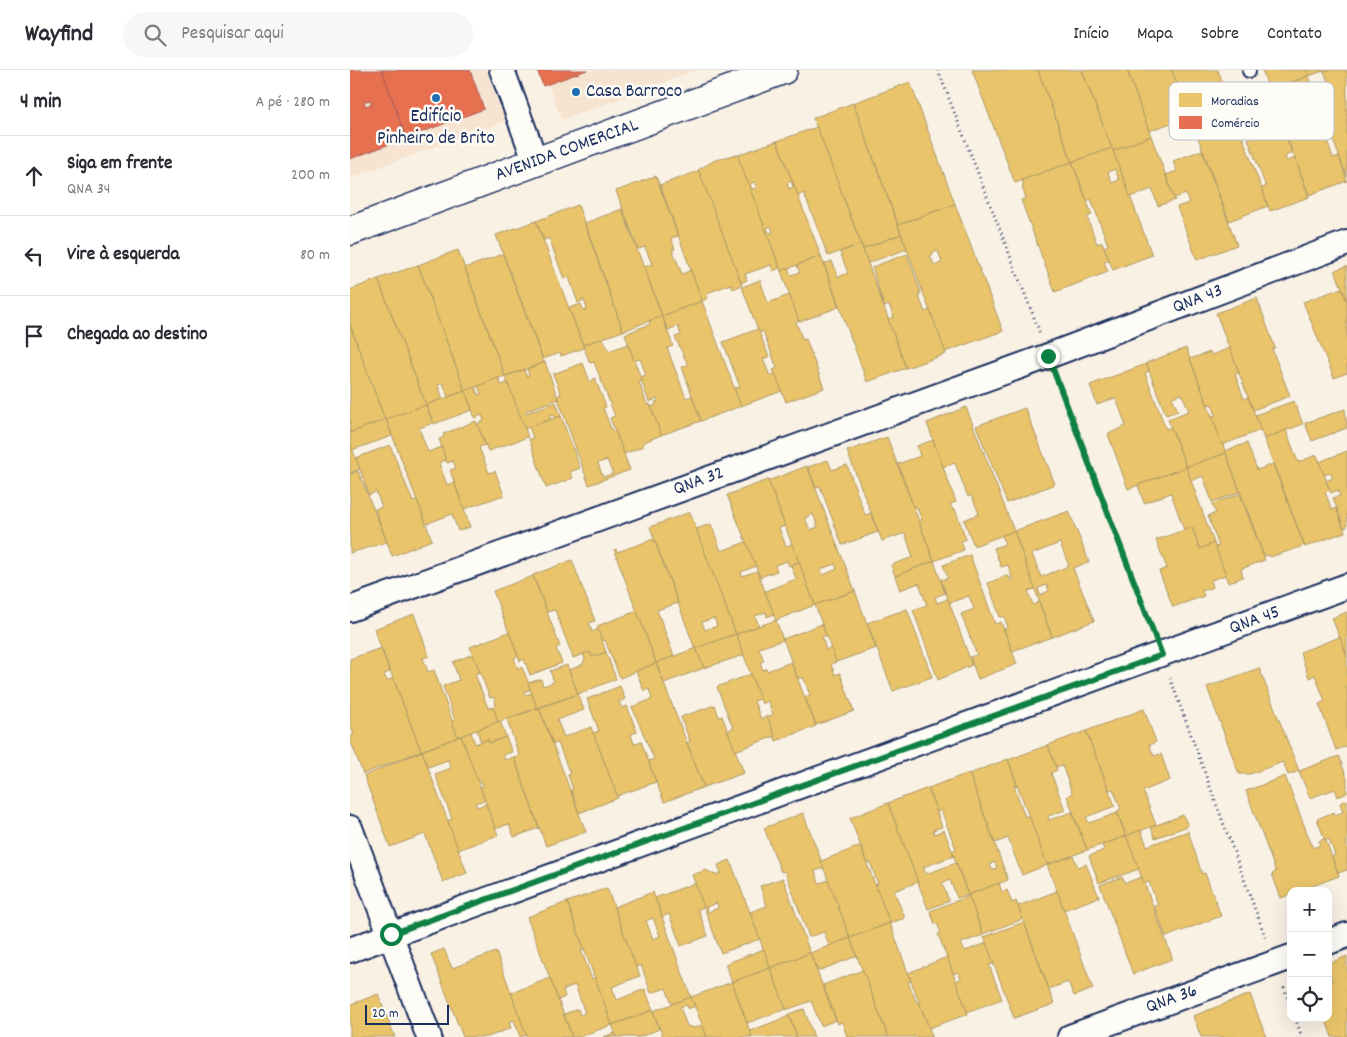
<!DOCTYPE html>
<html lang="pt">
<head>
<meta charset="utf-8">
<style>
  body { margin:0; font-family:Dekko,sans-serif; background:#f7f7f7; color:#2b2b33 }
  .controls { position:absolute; right:15px; bottom:15px; display:grid; overflow:hidden; border-radius:10px; box-shadow:0 5px 20px #0002 }
  .controls button { width:45px; height:45px; display:grid; place-items:center; padding:0; border:0; border-bottom:1px solid #e1e1e2; background:#fff; color:#2b2b33; font:25px sans-serif }
  .scale { position:absolute; left:15px; bottom:12px; width:84px; box-sizing:border-box; padding-left:5px; border:2px solid #1b2f5e; border-top:0; font-size:14px; line-height:18px; white-space:nowrap; color:#1b2f5e; -webkit-text-stroke:4px #fdfcf7; paint-order:stroke }
  .stop { position:absolute; width:15px; height:15px; margin:-11px; border:4px solid #0b8043; border-radius:50%; background:#fff }
  .stop.end { background:#0b8043; border-color:#fff; box-shadow:0 1px 5px #0008 }
  .list { margin:0; padding:0; list-style:none }
  h2 { display:flex; justify-content:space-between; align-items:center; height:65px; margin:0; padding:0 20px; font-size:21px }
  h2 small { font-size:16px; font-weight:400; color:#7c7c81 }
  .list li { display:grid; grid-template-columns:32px 1fr auto; gap:15px; align-items:center; box-sizing:border-box; height:80px; padding:0 20px; border-top:1px solid #e1e1e2 }
  .list b { display:block; font-size:19px; white-space:nowrap }
  .list p { margin:0; font-size:16px; white-space:nowrap; color:#7c7c81 }
  .list em { font-size:16px; font-style:normal; color:#7c7c81 }
  .icon { flex:none; width:28px; height:28px; fill:none; stroke:currentColor; stroke-width:2; stroke-linecap:round; stroke-linejoin:round }
  .map { position:relative; flex:none; width:997px; height:967px; overflow:hidden }
  header { display:flex; align-items:center; gap:30px; box-sizing:border-box; height:70px; padding:0 25px; background:#fff; border-bottom:1px solid #e1e1e2 }
  header strong { font-size:24px }
  nav { display:flex; gap:28px; margin-inline-start:auto; font-size:18px }
  .search { width:350px; height:45px; background:#f7f7f7; display:flex; align-items:center; gap:12px; box-sizing:border-box; padding:0 18px; border-radius:28px; color:#7c7c81; font-size:19px }
  main { display:flex }
  aside { flex:1; background:#fff }
  .map>svg:first-child { display:block }
</style>
</head>
<body>
<header>
<strong>Wayfind</strong>
<div class="search"><svg class="icon" aria-label="search" viewBox="0 0 24 24"><circle cx="10" cy="10" r="6"/><path d="M15 15l6 6"/></svg>Pesquisar aqui</div>
<nav><a>Início</a><a>Mapa</a><a>Sobre</a><a>Contato</a></nav>
</header>
<main>
<aside>
<h2>4 min<small>A pé · 280 m</small></h2>
<ul class="list">
<li><svg class="icon" aria-label="ahead" viewBox="0 0 24 24"><path d="M12 20V5M6 11l6-6 6 6"/></svg><div><b>Siga em frente</b><p>QNA 34</p></div><em>200 m</em></li>
<li><svg class="icon" aria-label="left" viewBox="0 0 24 24"><path d="M17 20v-9H6M10 6l-5 5 5 5"/></svg><div><b>Vire à esquerda</b></div><em>80 m</em></li>
<li><svg class="icon" aria-label="arrive" viewBox="0 0 24 24"><path d="M6 21V4h12l-3 4 3 4H6"/></svg><div><b>Chegada ao destino</b></div></li>
</ul>
</aside>
<div class="map">
<svg width="997" height="967" viewBox="0 0 997 967">
  <rect width="100%" height="100%" fill="#faf1e5"/>
  <filter id="ink" filterUnits="userSpaceOnUse"><feTurbulence type="fractalNoise" baseFrequency=".02" numOctaves="2"/><feDisplacementMap in="SourceGraphic" scale="10" xChannelSelector="R" yChannelSelector="G"/><feConvolveMatrix kernelMatrix="1 2 1 2 8 2 1 2 1" color-interpolation-filters="sRGB"/></filter>
  <g filter="url(#ink)">
    <g fill="#f6e4d0">
      <path d="M0 0H136L155 51 0 108Z"/>
      <path d="M192 0H347L212 50Z"/>
    </g>
    <g fill="#e9c46a" stroke="#ab9766" fill-rule="evenodd">
      <path d="M622 0H688L722 92 665 113Z"/>
      <path d="M688 0H732L762 78 722 92Z"/>
      <path d="M732 0H777L801 66 763 81Z"/>
      <path d="M777 0H822L840 46 799 61Z"/>
      <path d="M822 0H868L880 33 840 46 839 44 852 39 848 28 834 33Z"/>
      <path d="M912 0H957L959 6 919 20Z"/>
      <path d="M957 0H976L959 6Z"/>
      <path d="M976 0H997V107L967 27 982 22 974 1Z"/>
      <path d="M959 6 970 34 930 49 919 20Z"/>
      <path d="M560 12 605 134 548 155 503 33Z"/>
      <path d="M919 20 942 83 935 86 937 91 945 88 959 127 920 141 911 118 916 117 898 69 920 61 907 24Z"/>
      <path d="M503 33 551 164 513 179 463 48Z"/>
      <path d="M880 33 918 136 879 151 840 46Z"/>
      <path d="M973 42 977 53 972 55 983 88 989 86 997 111 959 125 933 57Z"/>
      <path d="M467 57 511 174 478 186 454 123 448 126 427 71Z"/>
      <path d="M801 66 825 130 808 136 802 119 780 127 763 81Z"/>
      <path d="M427 71 471 186 431 201 387 85ZM441 111 443 117 439 119 437 113ZM404 112 407 118 402 119 400 114ZM421 156 423 162 419 163 417 158Z"/>
      <path d="M762 78 802 185 763 200 754 177 758 175 741 129 737 131 722 92ZM765 99 769 110 762 113 758 102Z"/>
      <path d="M852 80 887 175 847 190 827 137 839 133 836 124 824 128 816 105 827 101 823 91Z"/>
      <path d="M387 84 430 198 423 201 421 195 395 204 397 210 391 213 348 100 365 90Z"/>
      <path d="M722 92 742 145 737 147 747 174 752 172 759 190 754 192 758 202 705 222 671 130 676 128 672 117 674 116 672 110Z"/>
      <path d="M349 101 392 215 383 219 381 214 357 223 358 228 352 231 310 115Z"/>
      <path d="M306 106 328 166 321 168 325 179H322L332 204 341 200 352 231 312 246 294 197 302 194 295 177 288 179 266 121Z"/>
      <path d="M605 134 653 261 595 282 548 155ZM588 181 592 192 585 196 580 186 583 185 582 183Z"/>
      <path d="M228 135 273 261 233 275 219 238 231 234 234 241 237 239 234 230 228 233 219 207 214 209 199 168 194 170 186 151Z"/>
      <path d="M272 139 312 246 273 261 235 153Z"/>
      <path d="M186 151 234 278 211 286 210 283 193 289 146 165Z"/>
      <path d="M551 164 557 179 518 193 513 179Z"/>
      <path d="M511 174 556 298 517 312 474 194 482 191 488 207 498 203 490 182Z"/>
      <path d="M108 180 155 306 115 321 68 195Z"/>
      <path d="M153 184 194 293 155 306 115 198Z"/>
      <path d="M557 184 571 223 568 224 575 242 580 240 596 284 556 298 538 249 544 247 539 235 534 237 522 197Z"/>
      <path d="M471 186 489 237 449 252 431 201 438 198 441 205 450 202 447 196 450 194Z"/>
      <path d="M68 195 115 321 98 327 93 313 88 315 93 329 76 335 28 209Z"/>
      <path d="M997 196V232L985 200Z"/>
      <path d="M28 209 76 335 35 350 0 255V220Z"/>
      <path d="M410 210 418 233 439 225 449 251 446 252 453 270 456 269 474 318 436 332 423 300 427 298 413 261 409 263 392 217Z"/>
      <path d="M992 218 997 232V303L984 308 953 232Z"/>
      <path d="M907 228 925 278 922 279 940 326 903 340 866 243Z"/>
      <path d="M352 231 391 336 351 351 332 297 338 295 325 267 331 265 328 256 318 260 312 246Z"/>
      <path d="M312 246 323 276 317 278 336 328 342 326 351 351 311 365 301 337 306 335 305 332 308 331 307 329 299 332 290 307 296 305 290 289 284 291 275 264 300 254 299 251Z"/>
      <path d="M0 255 35 350 0 363Z"/>
      <path d="M408 259 419 287 413 289 420 306 425 304 432 321 391 336 384 318 390 317 373 272Z"/>
      <path d="M253 268 259 281 278 274 292 311 289 312 297 335 300 334 311 365 292 373 294 376 274 384 260 348 265 346 244 292 240 293 233 275Z"/>
      <path d="M836 278 876 383 836 397 818 349 839 341 832 324 822 327 828 341 816 345 796 293Z"/>
      <path d="M880 278 889 303 885 304 894 329 898 327 911 360 872 375 862 346 866 345 862 334 858 335 840 289 860 282 861 285Z"/>
      <path d="M195 292 208 329 175 341 176 343 206 332 211 346 205 348 203 344 200 345 201 349 174 359 155 306 174 300 176 306 179 305 177 299Z"/>
      <path d="M233 293 240 312 245 308 256 337 253 338 262 361 265 360 280 400 239 415 207 326 211 324 203 304ZM257 390 263 404 253 407 248 393Z"/>
      <path d="M796 294 799 301 795 303 816 359 821 357 836 397 778 419 758 364 776 356 766 328 747 335 740 315Z"/>
      <path d="M148 308 151 315 158 313 178 367 138 381 127 354 134 351 132 345 125 348 115 321 125 317 128 325 131 324 128 316Z"/>
      <path d="M115 321 122 340 84 354 76 335Z"/>
      <path d="M944 331 953 354 914 369 905 345Z"/>
      <path d="M76 335 83 353 69 358 78 382 92 377 96 390 89 393 97 415 104 412 120 457 108 461 102 444 76 454 36 349Z"/>
      <path d="M616 337 664 461 624 476 614 450 629 444 626 436 621 425 618 427 605 393 593 397 577 353Z"/>
      <path d="M675 338 705 414 657 433 626 356Z"/>
      <path d="M995 339 997 358 962 371 955 353Z"/>
      <path d="M211 346 230 398 220 402 223 408 196 418 179 369 183 368 179 357Z"/>
      <path d="M36 349 42 366 2 380 0 363Z"/>
      <path d="M126 351 135 375 129 377 139 403 145 401 154 425 114 439 100 400 106 398 103 391 97 393 89 369 94 367 93 364Z"/>
      <path d="M936 360 948 392 967 385 980 420 975 422 982 440 986 438 995 462 955 477 914 369Z"/>
      <path d="M537 367 584 491 545 506 541 495 563 487 555 463 532 471 497 381Z"/>
      <path d="M583 370 606 432 600 434 603 440 605 439 616 469 611 471 614 480 584 491 569 452 572 451 567 437 564 438 548 394 570 386 567 376Z"/>
      <path d="M0 373 10 399 0 403Z"/>
      <path d="M897 373 907 400 923 394 954 475 951 477 920 487 919 485 914 486 875 381Z"/>
      <path d="M40 375 63 432 67 430 82 470 42 486 25 439 32 437 26 422 19 425 6 388Z"/>
      <path d="M997 381V457L994 458 983 428 990 426 988 420 981 423 976 411 983 408 980 403 974 405 969 392Z"/>
      <path d="M876 383 890 422 862 432 853 406 841 411 836 397Z"/>
      <path d="M478 390 482 400 497 395 515 445 521 443 528 462 492 475 470 416 466 418 458 397Z"/>
      <path d="M457 396 505 521 465 535 418 411ZM463 444 468 457 460 460 455 448ZM485 494 487 499 473 505 471 499Z"/>
      <path d="M836 397 864 473 850 479 842 457 834 460 821 423 794 433 788 415Z"/>
      <path d="M8 401 37 472 0 483V404Z"/>
      <path d="M418 410 435 456 429 458 436 476 442 474 449 492 439 496 437 491 425 495 427 501 410 507 377 425Z"/>
      <path d="M890 424 915 490 891 499 893 507 878 513 865 477 869 476 858 446 866 443 862 434Z"/>
      <path d="M719 441 739 492 723 498 744 551 702 567 664 461ZM710 473 719 496 691 507 682 484ZM697 515 699 521 690 525 688 518Z"/>
      <path d="M340 442 386 564 345 579 300 457ZM364 548 367 556 355 560 352 552Z"/>
      <path d="M361 454 371 481 396 472 406 496 391 502 392 506 407 501 424 544 417 547 416 542 405 546 409 556 386 564 346 459Z"/>
      <path d="M842 457 850 479 864 473 876 505 861 510 863 517 852 521 854 526 823 537 809 501 817 498 806 470Z"/>
      <path d="M664 461 685 519 678 521 683 535 689 532 702 567 662 581 654 559 658 558 654 546 650 547 638 513 656 506 660 507 661 511 663 510 658 495 651 497 644 478 655 474 652 465Z"/>
      <path d="M304 469 328 533 307 540 324 586 306 593 264 480 266 479 267 482Z"/>
      <path d="M620 485 645 554 651 552 667 594 628 609 620 587 627 585 611 544 624 539 619 526 599 533 591 510 598 508 593 495Z"/>
      <path d="M222 490 245 551 239 553 242 562 248 559 256 582 242 587 240 582 223 588 205 540 197 542 183 505Z"/>
      <path d="M584 491 595 523 585 527 587 533 598 529 622 595 588 610 563 540 577 535 569 513 550 520 545 506Z"/>
      <path d="M449 492 465 535 426 550 415 521 446 509 441 495Z"/>
      <path d="M183 506 210 576 206 578 212 593 180 605 174 589 170 591 143 521Z"/>
      <path d="M505 521 526 578 486 592 465 535Z"/>
      <path d="M557 539 582 607 543 621 517 553Z"/>
      <path d="M287 541 306 593 270 608 255 570 252 571 247 556Z"/>
      <path d="M997 542V587L982 548Z"/>
      <path d="M64 544 79 586 73 588 78 602 84 600 108 667 71 681 24 559Z"/>
      <path d="M426 550 433 570 409 578 414 591 410 592 413 600 416 599 417 601 441 592 466 656 426 671 417 647 423 645 418 631 412 634 386 564Z"/>
      <path d="M472 554 476 565 472 567 476 580 481 578 486 592 481 594 485 605 490 603 504 641 466 655 455 627 460 625 453 607 448 609 433 569Z"/>
      <path d="M159 562 168 586 164 588 168 599 172 597 181 619 174 622 175 625 182 623 187 638 148 652 143 637 146 635 144 627 140 628 120 577Z"/>
      <path d="M386 564 394 585 354 598 346 578Z"/>
      <path d="M990 567 997 587V676L986 680 969 634 975 631 965 605 959 608 950 582Z"/>
      <path d="M31 578 40 602 34 604 37 611 43 608 71 681 13 704 0 669V666L4 665 0 654V589Z"/>
      <path d="M346 578 354 598 314 613 306 593Z"/>
      <path d="M240 582 242 587 256 582 266 609 228 624 219 600 232 595 235 589 233 584Z"/>
      <path d="M123 584 130 602 125 604 138 638 143 637 148 652 108 667 102 651 105 650 93 616 109 610 103 592Z"/>
      <path d="M306 593 354 717 314 732 298 691 304 689 282 637 302 629 299 619 294 621 286 601Z"/>
      <path d="M217 595 228 624 187 638 178 613 191 609 193 616 204 612 200 601Z"/>
      <path d="M909 598 949 701 938 705 933 692 900 704H889L857 617Z"/>
      <path d="M401 604 410 629 404 631 411 649 417 646 425 666 385 681 377 661 383 658 367 617Z"/>
      <path d="M270 616 275 629 269 632 272 638 277 636 287 662 281 664 284 674 291 671 306 712 267 726 243 663 249 661 237 629Z"/>
      <path d="M228 624 234 640 207 650 214 667 241 657 268 728 229 743 221 720 223 719 218 705 220 704 208 673 203 674 189 638Z"/>
      <path d="M365 635 369 647 372 646 394 703 354 717 337 673 340 672 331 647Z"/>
      <path d="M189 638 236 762 196 776 164 688 169 686 157 649Z"/>
      <path d="M794 639 806 672 799 675 804 686 811 684 820 710 793 721 806 755 776 766 767 741 771 739 763 719 759 720 736 661Z"/>
      <path d="M150 651 156 667 139 673 138 669 131 672 127 660Z"/>
      <path d="M736 661 765 736 736 747 739 753 767 743 776 766 737 780 717 726 722 723 712 695 706 697 698 675Z"/>
      <path d="M121 662 125 674 138 669 139 673 156 667 162 682 153 685 155 690 164 687 189 758 164 767 159 754 145 759 130 717 133 716 130 709 127 710 111 666Z"/>
      <path d="M111 666 135 730 125 733 127 737 136 734 148 765 108 780 97 751 102 749 85 704 101 698 98 690 78 697 72 681Z"/>
      <path d="M698 675 707 700 701 703 715 740 698 746 699 750 722 742 737 780 697 795 658 690Z"/>
      <path d="M72 681 117 803 93 812 75 764 40 777 14 706Z"/>
      <path d="M989 686 997 709V723L988 727 985 719 960 728 949 701Z"/>
      <path d="M658 689 667 715 664 716 675 747 679 745 697 795 672 805 658 768 645 773 619 704Z"/>
      <path d="M619 703 658 810 618 825 602 781 606 779 591 740 587 742 578 718ZM645 792 647 798 642 800 640 794Z"/>
      <path d="M935 706 963 778 970 775 969 771 975 768 989 806 949 821H941V824L931 828 922 804 926 802 896 721Z"/>
      <path d="M578 718 592 757 583 760 584 764 594 760 604 786 573 797 576 804 606 793 618 825 607 828 600 810 592 813 599 831 578 839 538 733Z"/>
      <path d="M997 730V800L988 803 982 787 985 785 979 769 975 770 967 749 984 742 985 745 993 742 990 733Z"/>
      <path d="M538 733 568 812 544 821 555 848 540 853 525 815 528 814 520 792 517 793 500 748Z"/>
      <path d="M453 743 474 798 465 801 469 813 479 810 500 868 479 876 474 862 459 867 435 801 431 802 414 758Z"/>
      <path d="M833 745 838 756 805 768 801 757Z"/>
      <path d="M791 760 797 776 838 761 852 804 855 803 871 846 816 867 804 836 808 835 799 812 794 814 776 766Z"/>
      <path d="M776 766 789 799 749 813 739 786 754 780 752 775Z"/>
      <path d="M510 776 540 853 500 868 471 791Z"/>
      <path d="M723 786 728 797 736 794 749 827 714 840 697 795Z"/>
      <path d="M380 790 410 869 371 883 342 805 356 800 365 805 371 803 368 795ZM367 833 368 838 358 842 356 837Z"/>
      <path d="M772 807 775 813 792 807 822 887V889L783 904 750 815Z"/>
      <path d="M433 808 460 883 420 898 400 842 417 836 410 816Z"/>
      <path d="M345 813 354 837 348 839 358 866 331 876 319 844 312 847 305 828Z"/>
      <path d="M649 813 652 822 657 820 662 833 666 831 673 849 633 864 618 825Z"/>
      <path d="M257 818 290 906 262 917 267 930 295 919 303 940 262 955 217 832Z"/>
      <path d="M707 821 743 919 724 926 718 912 699 919 668 836Z"/>
      <path d="M303 822 341 927 322 934 316 918 301 923 291 895 286 897 264 837ZM303 848 310 866 303 869 296 851Z"/>
      <path d="M619 826 633 865 611 873 615 881 637 873 644 894 639 895 652 929 617 942 605 911 611 909 608 902 603 904 588 864 591 863 587 853 585 854 580 841Z"/>
      <path d="M217 832 234 879 231 880 242 909 245 908 262 955 229 967H222L214 944 228 939 230 945 235 943 225 915 213 920 215 927 208 930 177 847Z"/>
      <path d="M674 852 704 934 664 948 634 867Z"/>
      <path d="M540 853 561 911 558 912 567 933 569 932 582 966 580 967H538L500 868Z"/>
      <path d="M500 868 507 886 468 901 460 883Z"/>
      <path d="M94 879 102 898 146 882 177 965 170 967 164 950 159 952 161 958 138 967H113L81 884Z"/>
      <path d="M414 879 420 898 382 912 375 894Z"/>
      <path d="M460 883 486 950 471 956 461 931 436 940 420 898Z"/>
      <path d="M997 886V967H982L975 948H978V914L982 912 978 894Z"/>
      <path d="M597 887 618 944 579 958 558 903Z"/>
      <path d="M420 898 436 939 397 953 382 912Z"/>
      <path d="M513 900 527 938 538 967H494L497 966 492 952 488 954 473 915Z"/>
      <path d="M200 908 222 967H177L161 923Z"/>
      <path d="M382 912 402 967H357L341 927Z"/>
      <path d="M28 924 45 967H0V935Z"/>
      <path d="M900 924 916 967H851L843 946Z"/>
      <path d="M341 927 345 936 338 939 337 935 330 937 337 956 344 958 352 955 357 967H313L303 941Z"/>
      <path d="M454 939 460 956 464 967H447L439 946 438 944Z"/>
      <path d="M303 940 309 959 290 967H267L262 955Z"/>
      <path d="M439 946 447 967H402L400 961Z"/>
      <path d="M265 963 267 967H253Z"/>
    </g>
    <g fill="#e76f51" stroke="#aa5c55" fill-rule="evenodd">
      <path d="M0 0H32L56 68 0 89ZM20 30 22 34 16 36 14 32Z"/>
      <path d="M32 0H120L134 39 56 68Z"/>
      <path d="M187 0H237L193 16Z"/>
    </g>
    <g fill="none" stroke-linecap="round" stroke-linejoin="round">
      <g stroke="#1b2f5e" stroke-width="16">
        <path id="service" d="M899 0V1"/>
      </g>
      <g stroke="#1b2f5e" stroke-width="28">
        <g id="minor">
          <path d="M152 0 186 93"/>
          <path d="M0 539 698 286 997 173"/>
          <path d="M0 758 79 967"/>
          <path d="M978 872 997 865"/>
          <path d="M0 880 997 516"/>
          <path d="M720 967 941 887"/>
        </g>
      </g>
      <g stroke="#1b2f5e" stroke-width="31">
        <path id="secondary" d="M0 161 433 0"/>
      </g>
      <g stroke="#1b2f5e" stroke-width="3" stroke-dasharray="1 4" stroke-linecap="butt">
        <path d="M588 0 690 263"/>
        <path d="M708 311 803 560"/>
        <path d="M820 608 916 869"/>
        <path d="M934 917 941 937"/>
        <path d="M945 948 952 967"/>
      </g>
      <use href="#service" stroke="#fdfcf7" stroke-width="12"/>
      <use href="#minor" stroke="#fdfcf7" stroke-width="24"/>
      <use href="#secondary" stroke="#fdfcf7" stroke-width="28"/>
    </g>
  </g>
  <g fill="none" stroke-linecap="round" stroke-linejoin="round" filter="url(#ink)">
    <path stroke="#0b8043" stroke-width="6" d="M41 864 812 585 698 286"/>
  </g>
  <g fill="#1f6fb2" stroke="#fdfcf7" stroke-width="2">
    <circle cx="226" cy="22" r="5"/>
    <circle cx="86" cy="28" r="5"/>
  </g>
  <g text-anchor="middle" dominant-baseline="central" stroke-width="5" stroke-linejoin="round" paint-order="stroke">
    <g font-size="19" fill="#1b2f5e" stroke="#fdfcf7" text-anchor="start">
      <text x="236" y="22">Casa Barroco</text>
      <text x="86" y="47" text-anchor="middle">Edifício<tspan x="86" dy="22">Pinheiro de Brito</tspan></text>
    </g>
    <g font-size="19" fill="#1b2f5e" stroke="#fdfcf7">
      <text transform="translate(217 81) rotate(-20)">AVENIDA COMERCIAL</text>
      <text transform="translate(848 230) rotate(-21)">QNA 43</text>
      <text transform="translate(349 412) rotate(-20)">QNA 32</text>
      <text transform="translate(905 551) rotate(-20)">QNA 45</text>
      <text transform="translate(822 930) rotate(-20)">QNA 36</text>
    </g>
  </g>
  <rect x="819" y="12" width="165" height="58" rx="8" fill="#fdfcf7" stroke="#b9bec9" stroke-width="1"/>
  <rect x="829" y="23" width="23" height="14" fill="#e9c46a"/>
  <rect x="829" y="46" width="23" height="13" fill="#e76f51"/>
  <g font-size="14" fill="#1b2f5e">
    <text x="861" y="35">Moradias</text>
    <text x="861" y="57">Comércio</text>
  </g>
</svg>
<div class="controls">
<button>+</button>
<button>−</button>
<button><svg class="icon" aria-label="locate" viewBox="0 0 24 24"><circle cx="12" cy="12" r="6"/><path d="M12 2v4M12 18v4M2 12h4M18 12h4"/></svg></button>
</div>
<div class="scale">20 m</div>
<div class="stop" style="left:41px;top:864px"></div>
<div class="stop end" style="left:698px;top:286px"></div>
</div>
</main>
</body>
</html>
